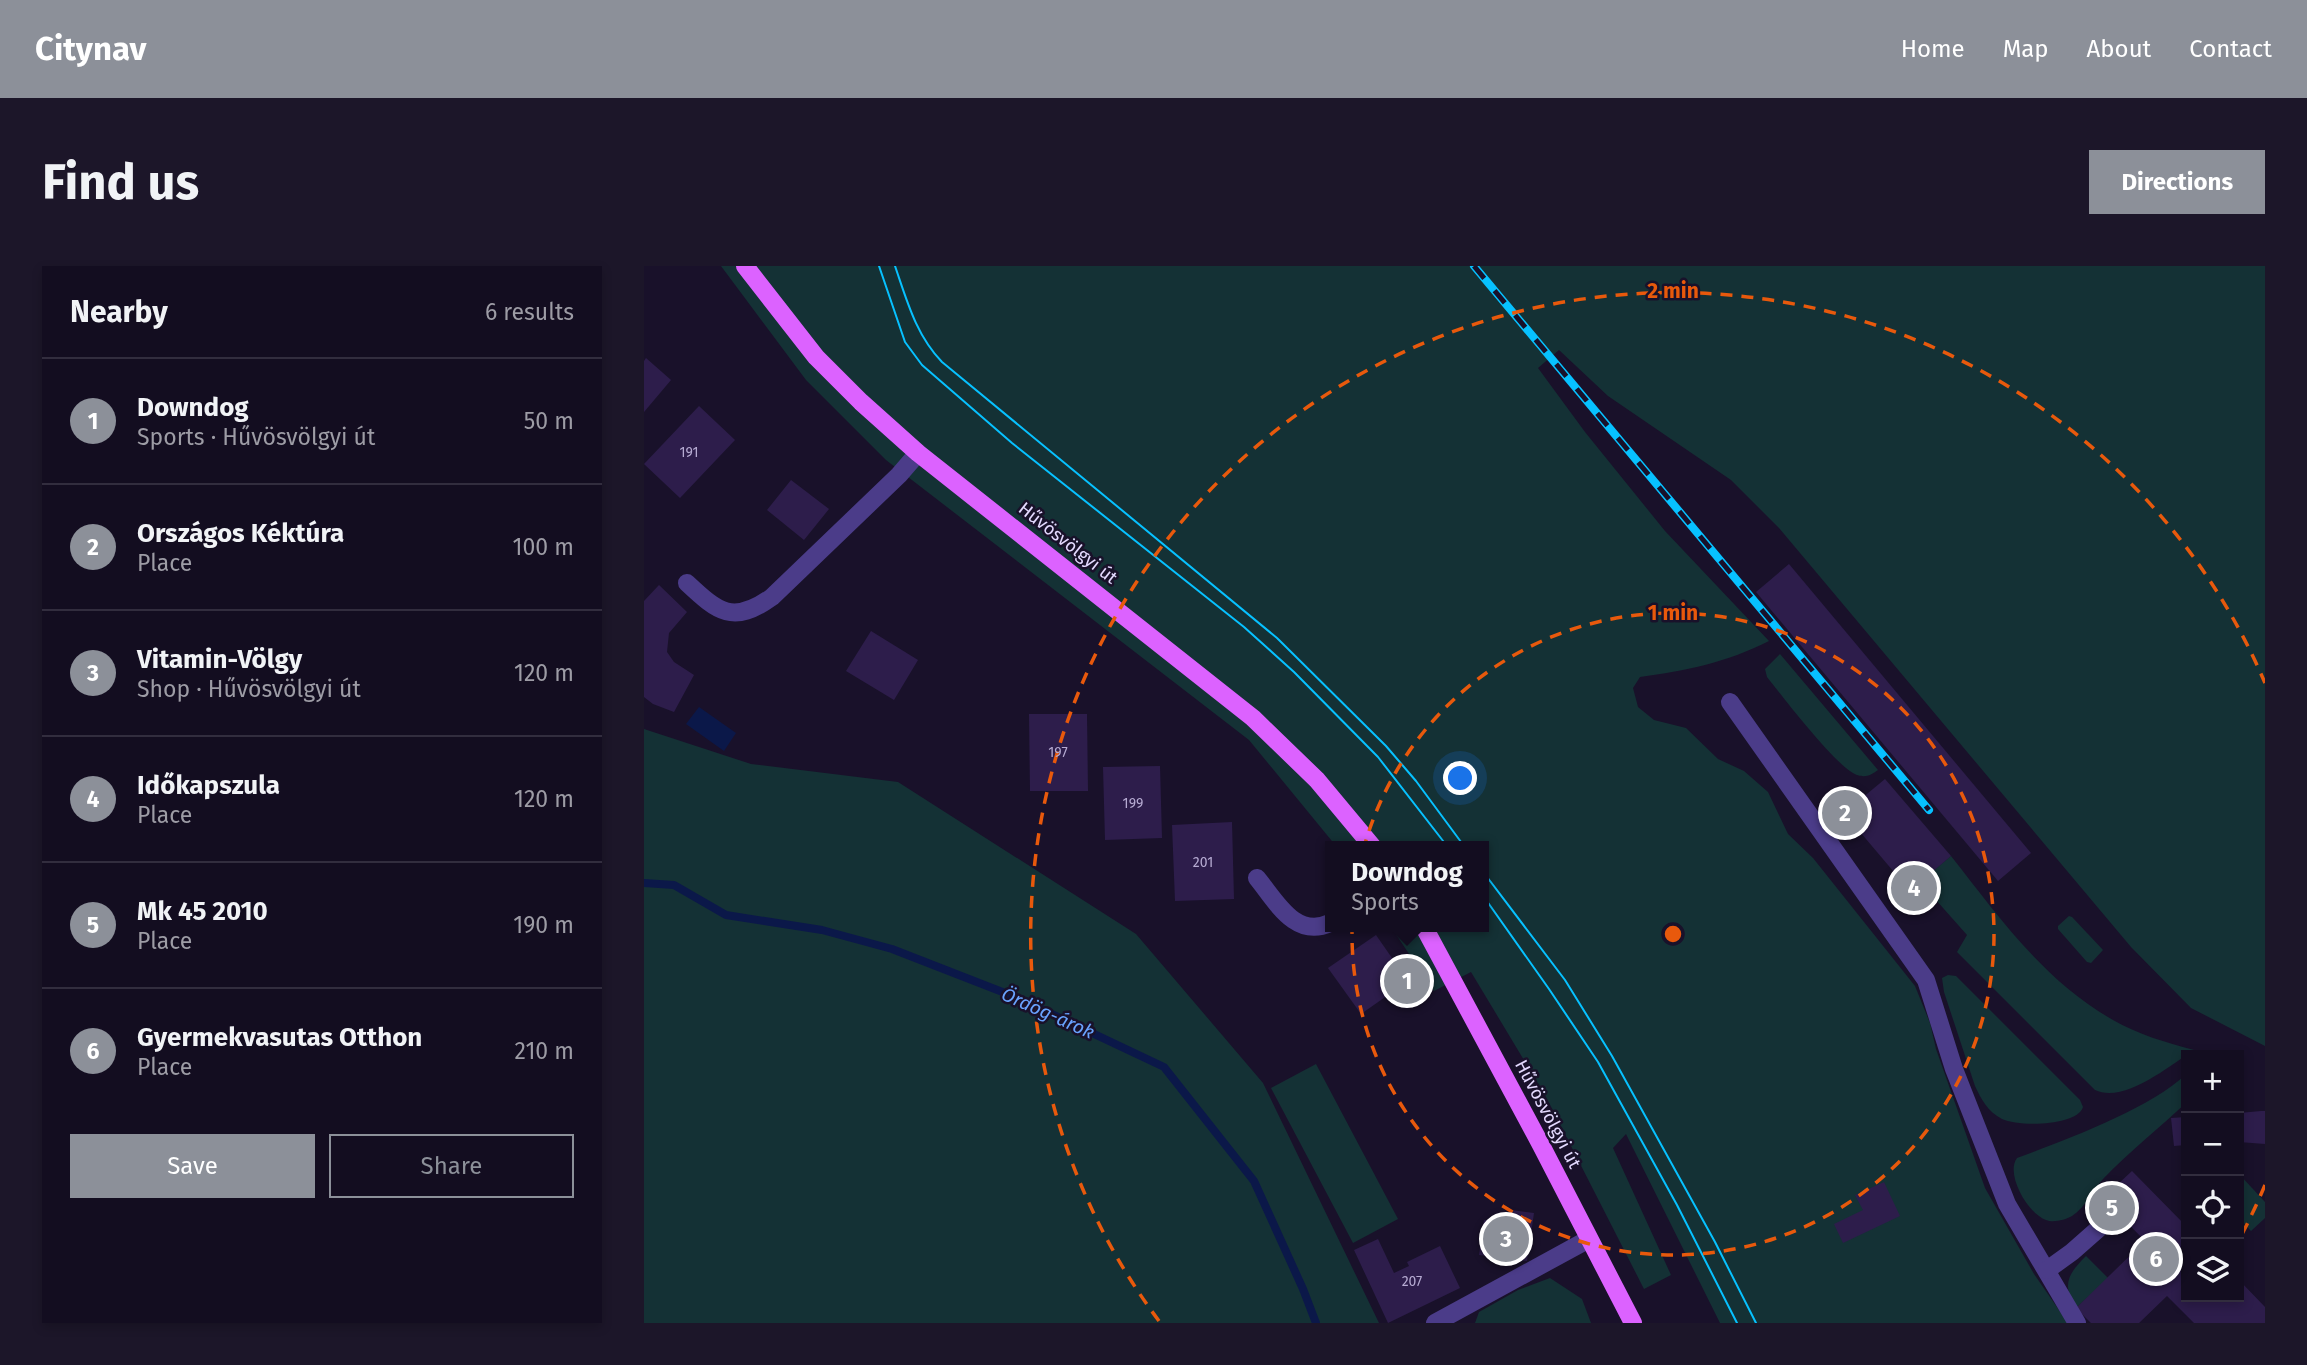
<!DOCTYPE html>
<html lang="en">
<head>
<meta charset="utf-8">
<style>
  body { margin:0; font-family:"Fira Sans",sans-serif; background:#1c1629; color:#f1f3f6 }
  .controls { position:absolute; right:21px; bottom:21px; display:grid; overflow:hidden; border-radius:0px; box-shadow:0 4px 10px #0003 }
  .controls button { width:63px; height:63px; display:grid; place-items:center; padding:0; border:0; border-bottom:2px solid #322d3e; background:#130d20; color:#f1f3f6; font:35px sans-serif }
  .you { position:absolute; left:817px; top:513px; width:24px; height:24px; margin:-18px; border:5px solid #fff; border-radius:50%; background:#1a73e8; box-shadow:0 0 0 10px #1a73e833 }
  .badge { display:grid; place-items:center; width:46px; height:46px; border-radius:50%; background:#8c9099; color:#fff; font-size:23px; font-weight:700 }
  .pin { position:absolute; translate:-50% -50%; border:4px solid #fff; box-shadow:0 2px 7px #0006 }
  .popup { position:absolute; left:681px; top:575px; width:164px; height:91px; box-sizing:border-box; display:grid; place-content:center; border-radius:0px; background:#130d20; filter:drop-shadow(0 2px 5px #0005); font-size:23px; white-space:nowrap; color:#9d9ca5 }
  .popup b { font-size:26px; color:#f1f3f6 }
  .popup::after { content:''; position:absolute; left:50%; top:100%; margin-left:-14px; border:14px solid transparent; border-top-color:#130d20 }
  .list { margin:0; padding:0; list-style:none }
  h2 { display:flex; justify-content:space-between; align-items:center; height:91px; margin:0; padding:0 28px; font-size:30px }
  h2 small { font-size:23px; font-weight:400; color:#9d9ca5 }
  .list li { display:grid; grid-template-columns:46px 1fr auto; gap:21px; align-items:center; box-sizing:border-box; height:126px; padding:0 28px; border-top:2px solid #322d3e }
  .list b { display:block; font-size:26px; white-space:nowrap }
  .list p { margin:0; font-size:23px; white-space:nowrap; color:#9d9ca5 }
  .list em { font-size:23px; font-style:normal; color:#9d9ca5 }
  .actions { display:flex; gap:14px; padding:21px 28px }
  .actions a { flex:1; padding:16px 0; border:2px solid #8c9099; border-radius:0px; text-align:center; font-size:24px; color:#8c9099 }
  .actions .main { background:#8c9099; color:#fff }
  .icon { flex:none; width:38px; height:38px; fill:none; stroke:currentColor; stroke-width:2; stroke-linecap:round; stroke-linejoin:round }
  .map { position:relative; flex:none; width:1621px; height:1057px; overflow:hidden; border-radius:0px }
  header { display:flex; align-items:center; gap:42px; box-sizing:border-box; height:98px; padding:0 35px; background:#8c9099; color:#fff }
  header strong { font-size:33px }
  nav { display:flex; gap:38px; margin-inline-start:auto; font-size:24px }
  .intro { display:flex; align-items:center; justify-content:space-between; box-sizing:border-box; height:168px; padding:0 42px }
  h1 { margin:0; font-size:49px }
  .button { padding:18px 32px; border-radius:0px; background:#8c9099; color:#fff; font-size:24px; font-weight:700 }
  main { display:flex; gap:42px; padding:0 42px }
  aside { flex:1; background:#130d20; border-radius:0px; box-shadow:0 4px 10px #0003 }
  .map>svg:first-child { display:block }
</style>
</head>
<body>
<header>
<strong>Citynav</strong>
<nav><a>Home</a><a>Map</a><a>About</a><a>Contact</a></nav>
</header>
<div class="intro"><h1>Find us</h1><a class="button">Directions</a></div>
<main>
<aside>
<h2>Nearby<small>6 results</small></h2>
<ul class="list">
<li><span class="badge">1</span><div><b>Downdog</b><p>Sports · Hűvösvölgyi út</p></div><em>50 m</em></li>
<li><span class="badge">2</span><div><b>Országos Kéktúra</b><p>Place</p></div><em>100 m</em></li>
<li><span class="badge">3</span><div><b>Vitamin-Völgy</b><p>Shop · Hűvösvölgyi út</p></div><em>120 m</em></li>
<li><span class="badge">4</span><div><b>Időkapszula</b><p>Place</p></div><em>120 m</em></li>
<li><span class="badge">5</span><div><b>Mk 45 2010</b><p>Place</p></div><em>190 m</em></li>
<li><span class="badge">6</span><div><b>Gyermekvasutas Otthon</b><p>Place</p></div><em>210 m</em></li>
</ul>
<div class="actions"><a class="main">Save</a><a>Share</a></div>
</aside>
<div class="map">
<svg width="1621" height="1057" viewBox="0 0 1621 1057">
  <rect width="100%" height="100%" fill="#19112a"/>
  <g fill="#143135">
    <path d="M77 0H1621V780L1547 742 1487 681 1135 262 1087 214 964 130 915 84 894 102 941 166 1021 265 1125 375C1084 396 1041 405 996 411L989 422 994 441 1010 454 1042 462 1074 493 1100 505 1124 526 1144 568 1169 592 1271 720 1286 757 1292 783 1341 922 1390 1008 1424 1057H1076L982 868 969 882 1027 1009 1000 1023 901 829 827 706 790 725 747 661H840V580H692L605 474 242 194 162 114Z"/>
    <path d="M1136 388 1234 504C1227 509 1222 512 1213 509 1194 503 1138 430 1123 411L1121 403Z"/>
    <path d="M0 463 107 498 254 516 492 668 619 817 735 1057H0Z"/>
    <path d="M1307 590C1356 652 1399 714 1469 754 1493 768 1523 777 1550 784 1525 800 1480 838 1451 824L1313 686 1323 669 1276 616Z"/>
    <path d="M1425 650 1428 651 1459 684 1447 697 1443 696 1414 663V660Z"/>
    <path d="M1304 709 1312 710 1436 834 1439 841C1433 860 1375 861 1358 853 1344 846 1337 833 1331 820L1300 726 1298 712Z"/>
    <path d="M672 798 754 953 709 977 627 822Z"/>
    <path d="M1542 808V837C1515 862 1485 886 1459 913 1448 925 1442 941 1428 950 1421 954 1409 957 1402 954 1384 948 1361 908 1373 892 1421 874 1506 843 1542 808Z"/>
    <path d="M1595 908 1621 936V952L1607 965 1595 952Z"/>
    <path d="M1442 990 1464 1012 1432 1042C1418 1019 1423 1009 1442 990Z"/>
    <path d="M906 1012 938 1033 947 1057H831L835 1046 874 1024Z"/>
  </g>
  <path fill="#0b1849" d="M55 441 92 467 80 485 42 458Z"/>
  <g fill="none" stroke-linecap="round" stroke-linejoin="round">
    <path stroke="#0b1849" stroke-width="8" d="M0 617 30 619 82 649 178 664 248 683 374 732 520 801 610 915 659 1023 672 1057"/>
  </g>
  <g fill="#2d1d4b">
    <path d="M2 92 27 114 0 146V95Z"/>
    <path d="M55 140 91 174 36 232 0 198Z"/>
    <path d="M147 214 185 243 160 274 123 244Z"/>
    <path d="M1145 298 1387 587 1354 615 1112 326Z"/>
    <path d="M15 319 43 346 25 367 23 386 30 396 50 409 30 446 9 438 0 431V335Z"/>
    <path d="M227 365 274 394 250 434 202 405Z"/>
    <path d="M385 448H443L444 525H386Z"/>
    <path d="M516 500 518 572 461 574 459 501Z"/>
    <path d="M1241 513 1307 590 1266 625 1200 547Z"/>
    <path d="M588 556 590 633 531 635 528 559Z"/>
    <path d="M732 669 764 715 717 748 684 702Z"/>
    <path d="M1617 845H1621V878L1595 876V847Z"/>
    <path d="M1542 851V879L1530 880 1527 852Z"/>
    <path d="M1488 905 1542 960V1031H1595V1014L1621 1041V1057H1550L1523 1030 1495 1057H1447L1432 1042 1501 975 1459 932Z"/>
    <path d="M1240 916 1256 950 1199 977 1190 958 1219 944 1211 929Z"/>
    <path d="M867 944 890 947 883 995 835 989 840 954 865 957Z"/>
    <path d="M734 973 750 1007 765 1000 763 996 796 980 816 1022 744 1057 710 984Z"/>
  </g>
  <g fill="none" stroke-linecap="round" stroke-linejoin="round">
    <g stroke="#4b3c89" stroke-width="18">
      <path d="M43 317C74 346 89 359 128 331L255 209 274 187"/>
      <path d="M1086 436 1282 714 1310 803 1363 938 1433 1057"/>
      <path d="M613 612C632 635 651 673 686 657"/>
      <path d="M1403 1004 1428 986 1470 949"/>
      <path d="M791 1057 945 973"/>
    </g>
    <g stroke="#dc62ff" stroke-width="18">
      <path d="M101 0 172 91 217 136 274 187 609 452 673 514 728 580"/>
      <path d="M780 661 897 879 989 1057"/>
    </g>
    <g stroke="#07c1ff" stroke-width="2">
      <path d="M235 0 261 76 278 99 368 177 600 361 650 406 734 491 803 580"/>
      <path d="M251 0C263 35 272 69 298 96L633 372 742 480 772 515 820 580"/>
      <path d="M840 607 921 714 968 790 1071 976 1112 1057"/>
      <path d="M840 631 905 723 954 796 1033 939 1093 1057"/>
    </g>
    <g stroke="#07c1ff" stroke-width="8">
      <path id="rail" d="M830 0 1285 544"/>
    </g>
    <use href="#rail" stroke="#19112a" stroke-width="5" stroke-dasharray="16" stroke-linecap="butt"/>
  </g>
  <g fill="none" stroke="#e8590c" stroke-width="3.5" stroke-dasharray="12 9">
    <circle cx="1029" cy="668" r="321"/>
    <path d="M1621 919A643 643 0 0 1 1597 970M515 1055A643 643 0 1 1 1621 417"/>
  </g>
  <g text-anchor="middle" dominant-baseline="central" stroke-width="5" stroke-linejoin="round" paint-order="stroke">
    <g font-size="14" fill="#b6abd2">
      <text x="45" y="186">191</text>
      <text x="414" y="486">197</text>
      <text x="489" y="537">199</text>
      <text x="559" y="596">201</text>
      <text x="768" y="1015">207</text>
    </g>
    <g font-size="18" fill="#e4daff" stroke="#19112a">
      <text transform="translate(424 277) rotate(38)">Hűvösvölgyi út</text>
      <text transform="translate(904 848) rotate(62)">Hűvösvölgyi út</text>
    </g>
    <g font-size="19" font-style="italic" fill="#69a3ff" stroke="#19112a">
      <text transform="translate(404 747) rotate(24)">Ördög-árok</text>
    </g>
  </g>
  <circle cx="1029" cy="668" r="10" fill="#e8590c" stroke="#19112a" stroke-width="3.5"/>
  <g font-size="21" text-anchor="middle" font-weight="bold" fill="#e8590c" stroke="#19112a" stroke-width="5" stroke-linejoin="round" paint-order="stroke">
    <text x="1029" y="32">2 min</text>
    <text x="1029" y="354">1 min</text>
  </g>
</svg>
<div class="controls">
<button>+</button>
<button>−</button>
<button><svg class="icon" aria-label="locate" viewBox="0 0 24 24"><circle cx="12" cy="12" r="6"/><path d="M12 2v4M12 18v4M2 12h4M18 12h4"/></svg></button>
<button><svg class="icon" aria-label="layers" viewBox="0 0 24 24"><path d="M12 4l9 5-9 5-9-5zM3 14l9 5 9-5"/></svg></button>
</div>
<div class="you"></div>
<div class="pin badge" style="left:763px;top:715px">1</div>
<div class="popup"><b>Downdog</b>Sports</div>
<div class="pin badge" style="left:1201px;top:547px">2</div>
<div class="pin badge" style="left:862px;top:973px">3</div>
<div class="pin badge" style="left:1270px;top:622px">4</div>
<div class="pin badge" style="left:1468px;top:942px">5</div>
<div class="pin badge" style="left:1512px;top:993px">6</div>
</div>
</main>
</body>
</html>
